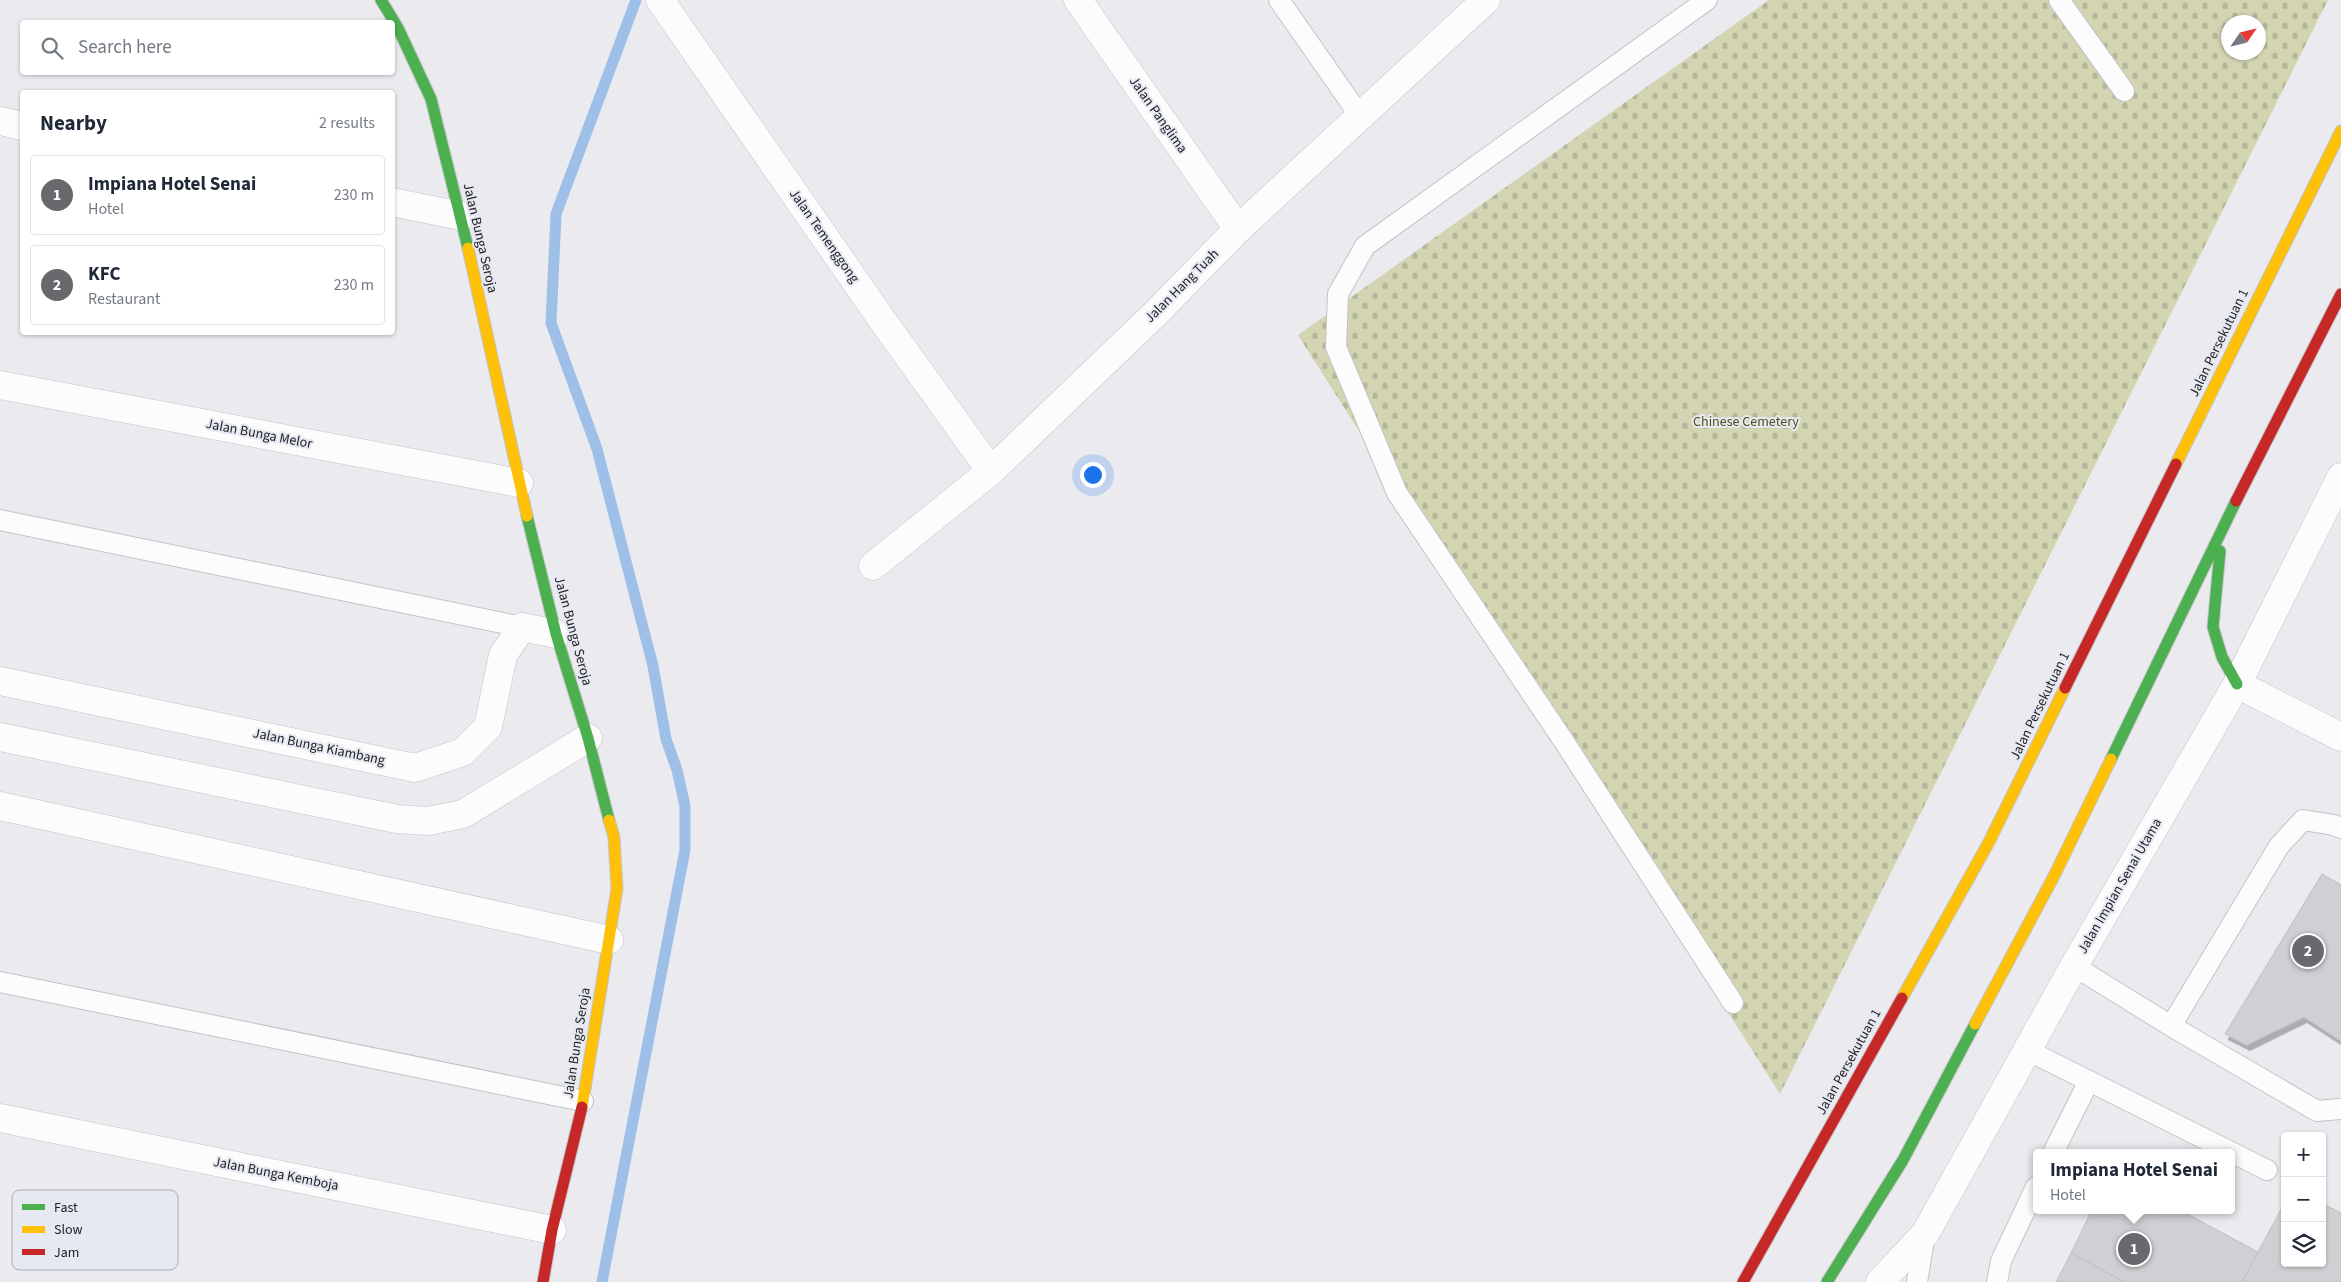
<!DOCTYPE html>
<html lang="en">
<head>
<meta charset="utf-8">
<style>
  body { margin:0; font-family:"Source Sans 3",sans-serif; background:#f2f2f3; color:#1f2937 }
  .controls { position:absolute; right:15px; bottom:15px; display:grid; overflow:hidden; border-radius:5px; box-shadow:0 1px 4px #0004 }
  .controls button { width:45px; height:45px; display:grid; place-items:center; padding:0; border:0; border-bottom:1px solid #e0e1e3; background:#fff; color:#1f2937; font:25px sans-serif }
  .compass { position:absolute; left:2221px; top:15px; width:45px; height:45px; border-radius:50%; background:#fff; box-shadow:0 1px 4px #0004; rotate:55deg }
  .you { position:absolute; left:1092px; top:474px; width:18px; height:18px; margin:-12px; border:4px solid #fff; border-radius:50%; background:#1a73e8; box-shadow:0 0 0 8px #1a73e833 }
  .badge { display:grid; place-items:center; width:32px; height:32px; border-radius:50%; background:#68696c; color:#fff; font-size:16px; font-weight:700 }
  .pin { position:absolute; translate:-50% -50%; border:2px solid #fff; box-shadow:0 1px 5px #0006 }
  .popup { position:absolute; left:2033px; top:1149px; width:202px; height:65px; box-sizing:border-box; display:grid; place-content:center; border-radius:5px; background:#fff; filter:drop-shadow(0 1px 4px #0005); font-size:16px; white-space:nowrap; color:#747a83 }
  .popup b { font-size:19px; color:#1f2937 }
  .popup::after { content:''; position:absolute; left:50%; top:100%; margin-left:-10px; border:10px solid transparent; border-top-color:#fff }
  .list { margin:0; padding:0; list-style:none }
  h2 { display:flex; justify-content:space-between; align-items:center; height:65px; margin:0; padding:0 20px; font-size:21px }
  h2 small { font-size:16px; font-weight:400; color:#747a83 }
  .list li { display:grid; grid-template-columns:32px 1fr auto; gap:15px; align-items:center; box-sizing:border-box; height:80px; margin:0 10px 10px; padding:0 10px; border:1px solid #e0e1e3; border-radius:5px }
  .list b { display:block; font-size:19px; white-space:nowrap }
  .list p { margin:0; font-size:16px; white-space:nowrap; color:#747a83 }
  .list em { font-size:16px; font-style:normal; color:#747a83 }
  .icon { flex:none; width:28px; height:28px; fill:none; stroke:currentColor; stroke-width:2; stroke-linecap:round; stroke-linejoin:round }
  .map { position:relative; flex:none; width:2341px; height:1282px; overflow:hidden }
  .search { position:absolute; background:#fff; box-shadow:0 1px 4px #0004; left:20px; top:20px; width:375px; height:55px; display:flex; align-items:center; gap:12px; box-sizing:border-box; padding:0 18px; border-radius:5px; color:#747a83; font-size:19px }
  .panel { position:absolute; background:#fff; box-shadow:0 1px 4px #0004; left:20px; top:90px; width:375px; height:245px; border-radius:5px }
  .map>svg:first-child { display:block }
</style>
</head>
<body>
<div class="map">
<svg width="2341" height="1282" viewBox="0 0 2341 1282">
  <defs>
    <pattern id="cemetery-stones" width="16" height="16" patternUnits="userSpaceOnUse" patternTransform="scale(1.25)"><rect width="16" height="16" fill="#d2d4b2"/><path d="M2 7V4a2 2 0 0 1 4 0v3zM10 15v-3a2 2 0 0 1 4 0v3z" fill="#b4b699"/></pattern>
    <filter id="shadow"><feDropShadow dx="3" dy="5.5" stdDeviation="0" flood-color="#0004"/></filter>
  </defs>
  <rect width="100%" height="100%" fill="#eaeaef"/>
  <path fill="url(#cemetery-stones)" fill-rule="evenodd" d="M1769 0H2328L1780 1094 1298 335ZM2228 22H2258V52H2228Z"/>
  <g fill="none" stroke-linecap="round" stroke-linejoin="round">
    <path stroke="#9ebfe7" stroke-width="11" d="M602 1282 685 850V806L677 770 666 739 653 666 597 449 551 323 556 214 636 0"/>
  </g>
  <g fill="#d0d0d4" stroke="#bfbfc3" filter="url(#shadow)">
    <path d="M2322 874 2341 885V1041L2304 1017 2247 1045 2225 1034Z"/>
    <path d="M2285 1202V1263H2322V1203L2341 1213V1282H2242Z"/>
    <path d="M2092 1210H2180L2258 1252 2242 1282H2124L2071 1253Z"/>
    <path d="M2071 1253 2124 1282H2056Z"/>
  </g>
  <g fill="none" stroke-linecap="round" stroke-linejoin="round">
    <g stroke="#c3c4c7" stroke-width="22">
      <g id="lane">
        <path d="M1279 0 1360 116"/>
        <path d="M1707 0 1365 246 1338 294 1336 347 1397 493 1565 743 1733 1003"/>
        <path d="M2059 0 2124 91"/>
        <path d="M0 520 522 627"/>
        <path d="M2074 966 2171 1026 2279 846 2303 820 2334 825 2341 828"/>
        <path d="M0 982 583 1101"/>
        <path d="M2171 1026 2317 1111 2341 1109"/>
        <path d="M2027 1050 2267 1170"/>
        <path d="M2053 1153 2089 1081"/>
        <path d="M1917 1282 1925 1234"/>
        <path d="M1997 1282 2001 1261 2036 1187"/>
      </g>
    </g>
    <g stroke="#c3c4c7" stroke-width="29">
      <g id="street">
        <path d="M660 0 885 324 991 471"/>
        <path d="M1078 0 1238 229"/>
        <path d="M0 121 22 126"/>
        <path d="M392 202 461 216"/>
        <path d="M0 385 519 483"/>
        <path d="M873 566 991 471 1156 313 1238 229 1486 0"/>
        <path d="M0 681 415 768 463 752 488 727 503 655 522 627 556 634"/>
        <path d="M2237 684 2341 737"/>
        <path d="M0 737 397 819 428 821 463 814 588 738"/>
        <path d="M0 806 609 940"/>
        <path d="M0 1118 552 1230"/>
        <path d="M1880 1282 1925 1234 2074 966 2237 684 2341 477"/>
      </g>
    </g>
    <g stroke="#c3c4c7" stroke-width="13">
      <g id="fast">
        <path d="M381 0 398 28 431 99 468 248"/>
        <path d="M527 516 556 634 588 738 609 820"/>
        <path d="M2220 551 2213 627 2222 657 2237 684"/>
        <path d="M2111 759 2236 501"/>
        <path d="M1827 1282 1903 1160 1975 1024"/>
      </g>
    </g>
    <g stroke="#c3c4c7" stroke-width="13">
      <g id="slow">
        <path d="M468 248 527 516"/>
        <path d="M2176 464 2341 131"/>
        <path d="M1902 998 1989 842 2065 688"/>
        <path d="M1975 1024 2054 876 2111 759"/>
        <path d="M582 1107 617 889 614 837 609 820"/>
      </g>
    </g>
    <g stroke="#c3c4c7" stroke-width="13">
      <g id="jam">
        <path d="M2236 501 2341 294"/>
        <path d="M2065 688 2176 464"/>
        <path d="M543 1282 552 1230 582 1107"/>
        <path d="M1743 1282 1902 998"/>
      </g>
    </g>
    <use href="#lane" stroke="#fcfcfd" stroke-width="20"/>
    <use href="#street" stroke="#fcfcfd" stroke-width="28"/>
    <use href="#fast" stroke="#4caf50" stroke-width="11"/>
    <use href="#slow" stroke="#ffc107" stroke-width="11"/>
    <use href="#jam" stroke="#c62828" stroke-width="11"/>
  </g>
  <g text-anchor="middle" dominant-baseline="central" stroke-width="4" stroke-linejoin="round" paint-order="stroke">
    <g font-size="14" fill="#222326" stroke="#e7e9f2">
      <text transform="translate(1158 115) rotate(55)">Jalan Panglima</text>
      <text transform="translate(824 236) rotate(55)">Jalan Temenggong</text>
      <text transform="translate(480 238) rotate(77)">Jalan Bunga Seroja</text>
      <text transform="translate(1182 286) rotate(-45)">Jalan Hang Tuah</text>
      <text transform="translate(2219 343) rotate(-64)">Jalan Persekutuan 1</text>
      <text transform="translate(259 434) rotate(11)">Jalan Bunga Melor</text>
      <text transform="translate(573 631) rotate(75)">Jalan Bunga Seroja</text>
      <text transform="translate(2040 706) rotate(-64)">Jalan Persekutuan 1</text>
      <text transform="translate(319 747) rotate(12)">Jalan Bunga Kiambang</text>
      <text transform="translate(2120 886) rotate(-60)">Jalan Impian Senai Utama</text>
      <text transform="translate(577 1043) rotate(-81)">Jalan Bunga Seroja</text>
      <text transform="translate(1849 1062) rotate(-61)">Jalan Persekutuan 1</text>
      <text transform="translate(276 1174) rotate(11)">Jalan Bunga Kemboja</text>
    </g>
    <g font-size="14" fill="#4f511a" stroke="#e7e9f2">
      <text x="1746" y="422">Chinese Cemetery</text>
    </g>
  </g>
  <rect x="12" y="1190" width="166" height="80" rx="8" fill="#e7e9f2" stroke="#acaeb5" stroke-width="1"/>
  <rect x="22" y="1204" width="23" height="6" fill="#4caf50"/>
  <rect x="22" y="1226" width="23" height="7" fill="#ffc107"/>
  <rect x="22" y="1249" width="23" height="6" fill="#c62828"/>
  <g font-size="14" fill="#222326">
    <text x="54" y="1212">Fast</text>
    <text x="54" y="1234">Slow</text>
    <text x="54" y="1257">Jam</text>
  </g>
</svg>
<div class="controls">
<button>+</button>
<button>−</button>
<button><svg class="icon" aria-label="layers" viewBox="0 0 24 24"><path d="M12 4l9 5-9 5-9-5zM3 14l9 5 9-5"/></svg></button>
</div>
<svg class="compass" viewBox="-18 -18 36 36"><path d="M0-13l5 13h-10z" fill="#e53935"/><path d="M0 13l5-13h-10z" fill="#747a83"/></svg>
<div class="you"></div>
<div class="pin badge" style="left:2134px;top:1249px">1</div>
<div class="popup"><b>Impiana Hotel Senai</b>Hotel</div>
<div class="pin badge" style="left:2308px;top:951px">2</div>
<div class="search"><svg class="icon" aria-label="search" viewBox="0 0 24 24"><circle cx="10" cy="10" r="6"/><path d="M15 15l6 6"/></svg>Search here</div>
<section class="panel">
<h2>Nearby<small>2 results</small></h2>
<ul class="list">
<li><span class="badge">1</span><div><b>Impiana Hotel Senai</b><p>Hotel</p></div><em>230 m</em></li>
<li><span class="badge">2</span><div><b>KFC</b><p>Restaurant</p></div><em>230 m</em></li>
</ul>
</section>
</div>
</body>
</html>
